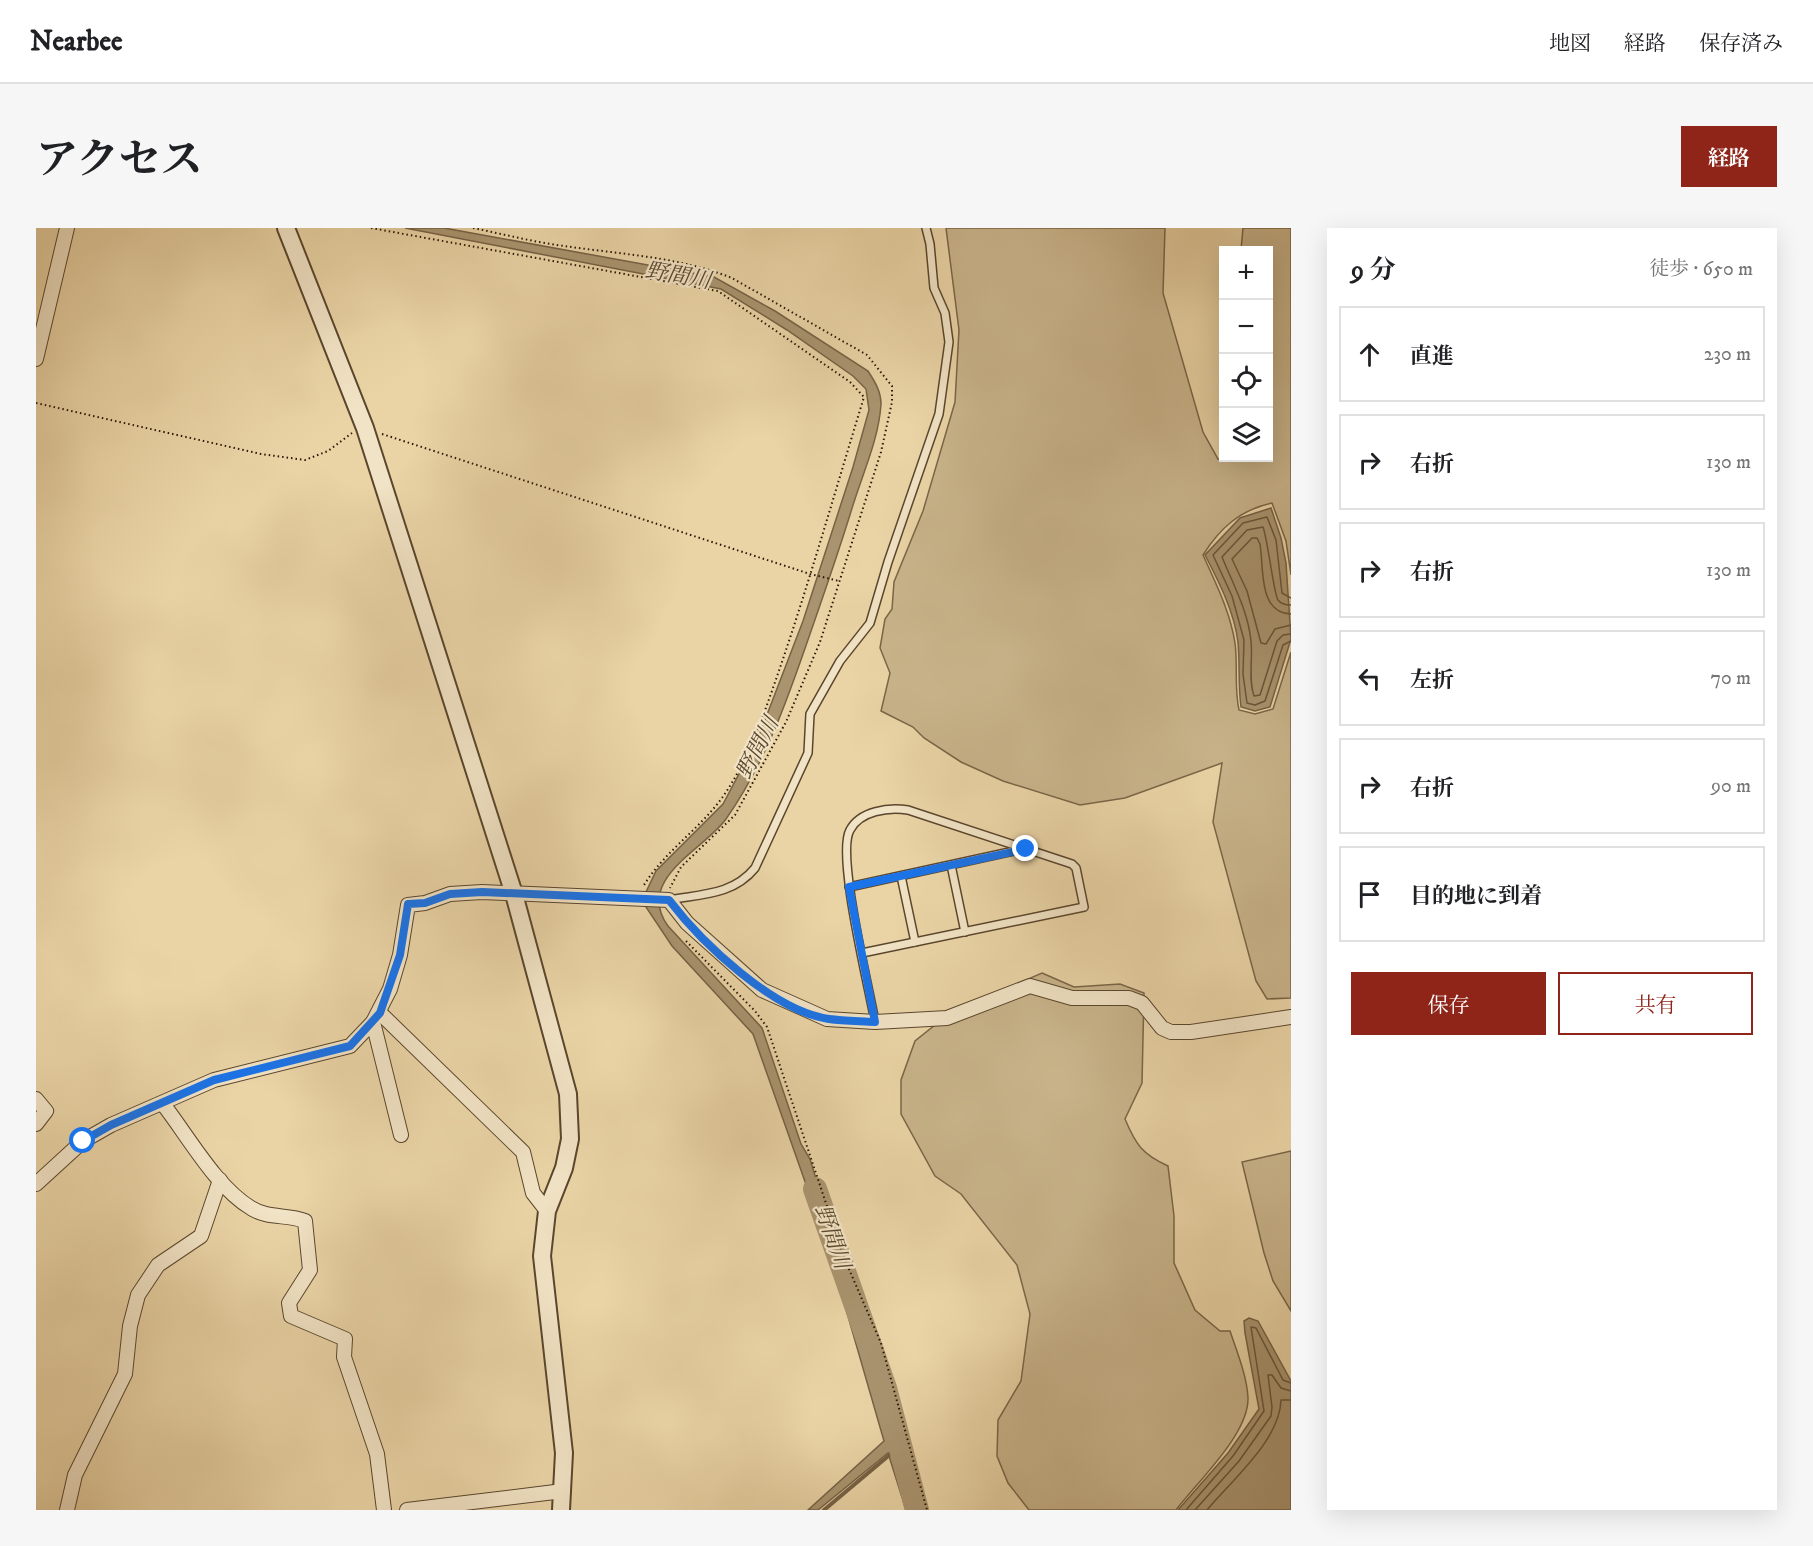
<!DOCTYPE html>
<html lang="ja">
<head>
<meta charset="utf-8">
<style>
  body { margin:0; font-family:"IM FELL DW Pica","Noto Serif JP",serif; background:#f6f6f6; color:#202124 }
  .controls { position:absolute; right:18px; top:18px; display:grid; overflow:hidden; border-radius:0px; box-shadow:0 6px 24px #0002 }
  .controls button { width:54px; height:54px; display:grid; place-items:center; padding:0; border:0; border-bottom:2px solid #e0e0e0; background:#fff; color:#202124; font:30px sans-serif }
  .stop { position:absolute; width:18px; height:18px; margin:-14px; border:4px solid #1a73e8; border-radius:50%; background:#fff }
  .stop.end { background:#1a73e8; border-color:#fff; box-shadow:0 2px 6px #0008 }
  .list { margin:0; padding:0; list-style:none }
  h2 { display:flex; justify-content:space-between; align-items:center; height:78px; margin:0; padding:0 24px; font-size:26px }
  h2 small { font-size:20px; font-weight:400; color:#757577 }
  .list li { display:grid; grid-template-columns:39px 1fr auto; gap:18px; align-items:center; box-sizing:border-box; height:96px; margin:0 12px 12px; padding:0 12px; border:2px solid #e0e0e0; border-radius:0px }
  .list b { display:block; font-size:22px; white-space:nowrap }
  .list em { font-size:20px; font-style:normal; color:#757577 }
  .actions { display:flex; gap:12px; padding:18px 24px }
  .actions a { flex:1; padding:14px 0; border:2px solid #8f2418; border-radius:0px; text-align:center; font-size:21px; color:#8f2418 }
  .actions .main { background:#8f2418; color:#fff }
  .icon { flex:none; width:33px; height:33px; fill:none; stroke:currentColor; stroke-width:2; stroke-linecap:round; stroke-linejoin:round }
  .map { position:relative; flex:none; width:1255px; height:1282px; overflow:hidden; border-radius:0px }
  header { display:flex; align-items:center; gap:36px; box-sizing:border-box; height:84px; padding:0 30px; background:#fff; border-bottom:2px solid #e0e0e0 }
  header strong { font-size:28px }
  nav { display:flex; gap:33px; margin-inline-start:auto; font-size:21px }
  .intro { display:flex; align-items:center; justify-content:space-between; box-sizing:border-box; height:144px; padding:0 36px }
  h1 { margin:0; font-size:42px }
  .button { padding:15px 27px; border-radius:0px; background:#8f2418; color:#fff; font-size:21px; font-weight:700 }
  main { display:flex; gap:36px; padding:0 36px }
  aside { flex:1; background:#fff; border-radius:0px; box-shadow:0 6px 24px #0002 }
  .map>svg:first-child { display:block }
</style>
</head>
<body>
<header>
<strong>Nearbee</strong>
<nav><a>地図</a><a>経路</a><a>保存済み</a></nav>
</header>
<div class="intro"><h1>アクセス</h1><a class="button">経路</a></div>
<main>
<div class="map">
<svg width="1255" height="1282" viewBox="0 0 1255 1282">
  <rect width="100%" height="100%" fill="#ead4a6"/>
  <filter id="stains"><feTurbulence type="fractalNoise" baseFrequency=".00333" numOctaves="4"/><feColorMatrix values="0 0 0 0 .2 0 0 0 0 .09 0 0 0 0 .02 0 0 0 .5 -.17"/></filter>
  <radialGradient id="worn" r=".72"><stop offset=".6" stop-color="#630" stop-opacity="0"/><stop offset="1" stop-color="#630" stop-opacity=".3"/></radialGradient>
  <g fill="#c9b48b" stroke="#7a6648" stroke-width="1.5">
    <path d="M910 0H1129L1127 65 1167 204 1182 231 1232 230V22H1205L1207 0H1255V347L1250 313 1236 275C1204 282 1184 300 1167 327 1180 356 1194 383 1199 415 1202 437 1198 459 1203 482L1219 486 1237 481 1255 424V770L1231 771 1220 753 1177 594 1186 535 1089 570 1044 577 967 553 925 534 888 510 877 499 845 483 854 445 844 420 849 391 856 381 858 354 887 283 919 174 923 102Z"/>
    <path d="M1006 745 1038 759 1084 756 1108 765 1106 855 1089 891C1100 917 1106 926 1132 938L1138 988V1035L1159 1082 1184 1103H1194C1201 1124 1211 1148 1212 1170 1213 1206 1161 1254 1140 1282H993L972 1255 961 1228 962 1192 985 1153 994 1086 981 1037 925 966 899 948 865 886V852L879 813 914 785Z"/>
    <path d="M1255 923V1083L1237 1053 1228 1025 1206 934Z"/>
  </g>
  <g fill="#a9946f" stroke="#766245" stroke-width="1.5">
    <path d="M369 0H408L678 49 739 83 832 143C839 154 845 163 845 176 843 210 827 245 817 277 804 320 789 363 774 406 752 470 730 534 690 591 669 621 598 651 632 698L726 800 765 916 774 931 861 1216 879 1282H870L852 1225 782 1282H772L848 1213 792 1019 717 806 636 718 610 679V664L620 643 687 576 722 510 767 393 817 239 833 182 830 161 817 148 751 102 685 61Z"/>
    <path d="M1235 280 1245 310 1250 335 1255 411 1234 479 1219 483 1205 479C1202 458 1204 435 1202 414 1198 383 1183 354 1169 327L1204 290Z"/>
    <path d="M1213 1090 1222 1093 1255 1153V1282H1142L1192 1225 1223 1181 1209 1105 1208 1093Z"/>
  </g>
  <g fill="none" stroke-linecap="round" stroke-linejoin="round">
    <g stroke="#6a563a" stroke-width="1.5">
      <path d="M1255 370 1246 365 1240 312 1231 289 1207 295 1177 327 1196 368 1208 412 1207 446 1211 475 1219 477 1229 473 1247 417 1255 413"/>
      <path d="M1255 377C1250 377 1245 376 1242 372 1238 367 1232 313 1227 299L1211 302 1186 329C1197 356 1212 383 1215 413 1217 431 1212 451 1218 468L1224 467 1241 413 1247 407 1255 406"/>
      <path d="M1255 386C1222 385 1228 340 1224 316L1221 310H1216L1196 331 1211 363 1225 415 1230 416 1239 401 1255 397"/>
      <path d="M1150 1282 1197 1228 1228 1183 1215 1099 1220 1100 1247 1152 1255 1155"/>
      <path d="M1159 1282 1203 1233 1235 1188 1236 1179 1232 1147H1236L1245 1160 1255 1163"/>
      <path d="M1171 1282C1196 1252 1244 1212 1245 1172H1255"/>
    </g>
    <path stroke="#766245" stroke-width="4" d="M788 1282 863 1219"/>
    <path stroke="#a9946f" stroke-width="24" d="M779 961 849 1160 881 1282"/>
    <g stroke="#5a462d" stroke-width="10">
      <g id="service">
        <path d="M915 637 929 704"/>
        <path d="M865 648 879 714"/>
        <path d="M813 659 987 621"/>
        <path d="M633 672C666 666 697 667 719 640L772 525 774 486 804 433 834 395 852 334 903 186 913 114 909 85 898 60 894 16 890 0"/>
        <path d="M826 725 1048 679 1040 640 1036 636 872 582C852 579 824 583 814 602 800 626 833 759 839 794"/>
      </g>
    </g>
    <g stroke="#5a462d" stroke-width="16">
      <g id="minor">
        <path d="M0 131 31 0"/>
        <path d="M344 785 487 924 497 965 511 983"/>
        <path d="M337 794 365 907"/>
        <path d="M0 871 10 883 0 896"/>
        <path d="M127 876C152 908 180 959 215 980 232 991 251 986 269 993L274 1042 253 1075 255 1088 309 1111 308 1129 341 1226 348 1282"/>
        <path d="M0 956 47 913 75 897 178 852 314 818 337 794 354 761 364 727 372 677 389 675 414 666 446 664 633 672 651 695 726 762 791 791 839 794 911 790 994 758 1036 770H1093L1106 775 1126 800 1135 804H1155L1255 789"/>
        <path d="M31 1282 39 1247 89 1146 94 1098 102 1067 122 1037 165 1008 184 952"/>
        <path d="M371 1282 527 1263"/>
      </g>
    </g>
    <g stroke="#5a462d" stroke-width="20">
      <path id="tertiary" d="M250 0 329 200 478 666 532 866 534 911 528 940 511 983 506 1028 528 1225 525 1282"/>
    </g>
    <g stroke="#2a1705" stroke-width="2" stroke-dasharray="1.5 3" stroke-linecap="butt">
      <path d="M335 0 682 63 814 154 828 169C801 257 776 345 747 431 732 474 717 522 692 561 669 598 631 620 608 657"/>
      <path d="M437 0C467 6 497 14 528 18 583 26 644 29 696 50L831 127 856 158V174L845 224 784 414 750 494 699 587 645 639 634 660"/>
      <path d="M0 175 225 226 269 232 292 223 316 205"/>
      <path d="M346 206 774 346 803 353"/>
      <path d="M650 713 719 783 731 799 809 1032 845 1115 891 1282"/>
    </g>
    <use href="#service" stroke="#f1e3c5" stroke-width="7"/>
    <use href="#minor" stroke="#f1e3c5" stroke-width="14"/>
    <use href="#tertiary" stroke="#f1e3c5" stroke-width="16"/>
  </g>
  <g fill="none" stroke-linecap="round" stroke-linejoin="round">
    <path stroke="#1a73e8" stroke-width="8" d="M47 913 75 897 178 852 314 818 344 785 364 727 372 676 389 675 414 666 446 664 633 672C666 715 737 783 793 791 808 793 824 793 839 794L813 659 990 621"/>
  </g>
  <g text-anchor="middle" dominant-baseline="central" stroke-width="4.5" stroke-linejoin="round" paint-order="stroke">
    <g font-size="22" font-style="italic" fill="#5d492f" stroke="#f1e3c5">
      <text transform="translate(642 48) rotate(10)">野間川</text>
      <text transform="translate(722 520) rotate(-63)">野間川</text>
      <text transform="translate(796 1009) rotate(71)">野間川</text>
    </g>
  </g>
  <rect width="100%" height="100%" filter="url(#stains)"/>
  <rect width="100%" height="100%" fill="url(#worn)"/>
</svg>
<div class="controls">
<button>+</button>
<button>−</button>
<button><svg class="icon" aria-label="locate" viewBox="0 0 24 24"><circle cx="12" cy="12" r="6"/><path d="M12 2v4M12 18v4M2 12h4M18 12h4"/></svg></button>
<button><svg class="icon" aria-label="layers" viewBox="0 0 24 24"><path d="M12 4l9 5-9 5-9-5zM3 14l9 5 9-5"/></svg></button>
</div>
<div class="stop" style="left:47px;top:913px"></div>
<div class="stop end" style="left:990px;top:621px"></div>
</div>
<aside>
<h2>9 分<small>徒歩 · 650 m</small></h2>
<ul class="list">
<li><svg class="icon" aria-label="ahead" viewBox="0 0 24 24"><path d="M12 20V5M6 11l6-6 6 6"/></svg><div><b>直進</b></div><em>230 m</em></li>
<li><svg class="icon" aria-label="right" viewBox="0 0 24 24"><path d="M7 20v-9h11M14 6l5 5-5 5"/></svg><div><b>右折</b></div><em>130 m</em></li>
<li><svg class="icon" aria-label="right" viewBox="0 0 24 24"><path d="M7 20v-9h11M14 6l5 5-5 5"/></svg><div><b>右折</b></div><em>130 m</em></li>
<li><svg class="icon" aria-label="left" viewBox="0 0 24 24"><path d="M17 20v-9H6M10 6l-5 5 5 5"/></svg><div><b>左折</b></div><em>70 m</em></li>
<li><svg class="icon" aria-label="right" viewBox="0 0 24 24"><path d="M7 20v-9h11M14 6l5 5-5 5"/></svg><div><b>右折</b></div><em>90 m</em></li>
<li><svg class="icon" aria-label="arrive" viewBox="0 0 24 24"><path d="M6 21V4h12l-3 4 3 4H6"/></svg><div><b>目的地に到着</b></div></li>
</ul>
<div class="actions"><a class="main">保存</a><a>共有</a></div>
</aside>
</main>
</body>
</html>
